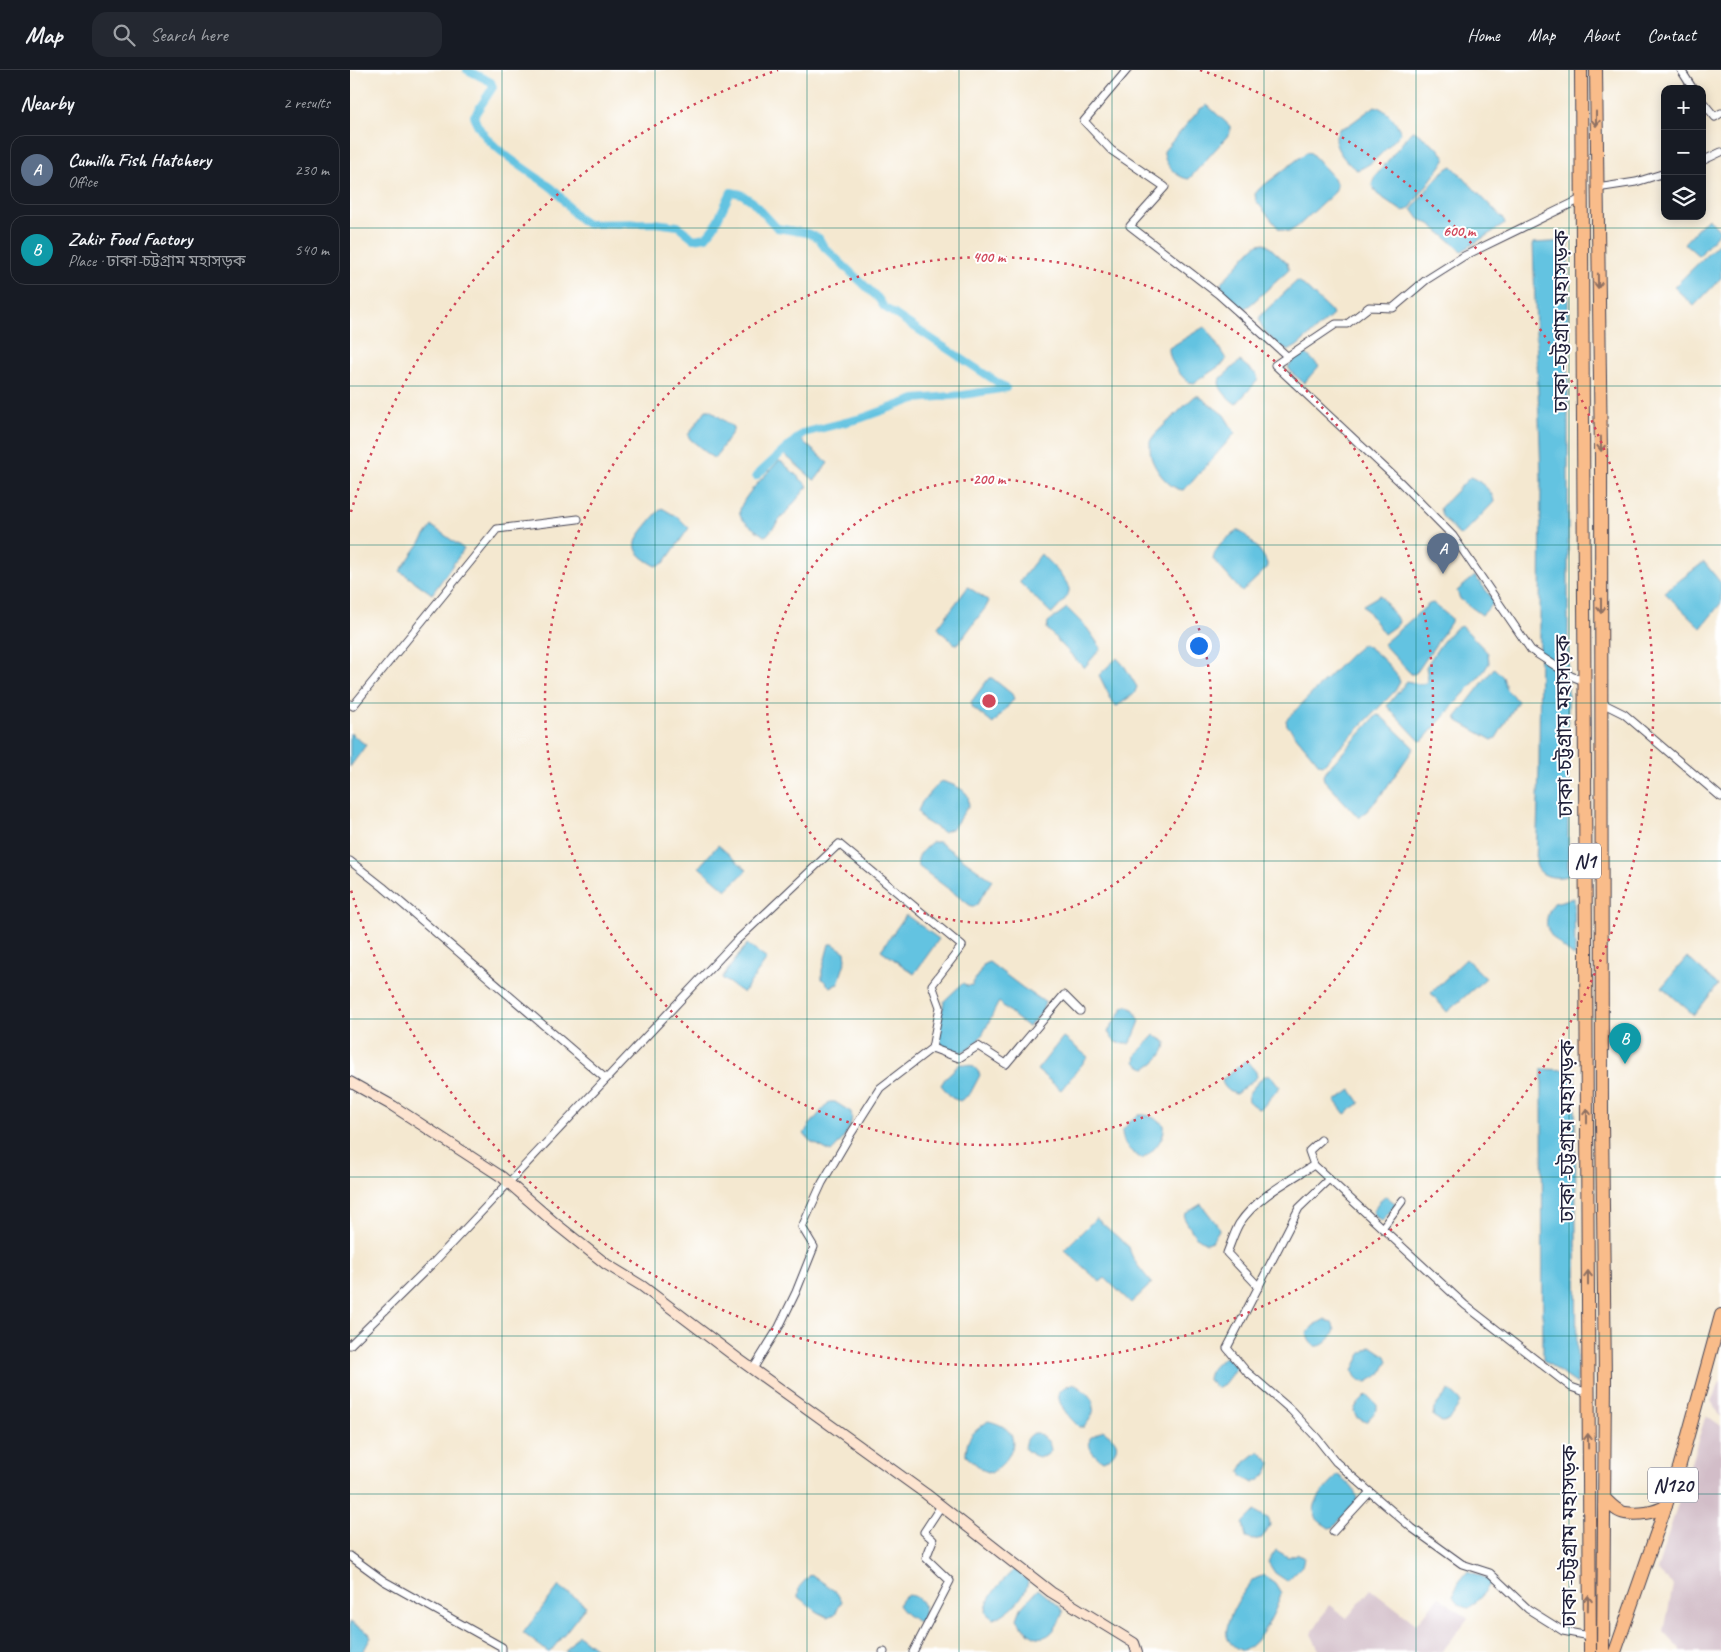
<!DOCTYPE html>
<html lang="en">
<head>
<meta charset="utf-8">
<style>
  body { margin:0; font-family:Caveat,"Noto Sans Bengali",sans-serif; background:#242831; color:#f1f3f6 }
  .controls { position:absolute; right:15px; top:15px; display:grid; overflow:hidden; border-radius:10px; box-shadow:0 2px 12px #0003 }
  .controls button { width:45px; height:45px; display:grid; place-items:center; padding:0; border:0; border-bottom:1px solid #363941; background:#171b24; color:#f1f3f6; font:25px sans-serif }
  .you { position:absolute; left:848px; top:575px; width:18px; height:18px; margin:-12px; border:4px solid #fff; border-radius:50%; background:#1a73e8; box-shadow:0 0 0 8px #1a73e833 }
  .badge { display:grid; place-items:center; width:32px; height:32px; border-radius:50%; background:#0b8043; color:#fff; font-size:16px; font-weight:700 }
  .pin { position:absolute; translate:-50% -41px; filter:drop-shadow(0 1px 2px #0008) }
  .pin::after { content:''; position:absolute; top:26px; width:18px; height:15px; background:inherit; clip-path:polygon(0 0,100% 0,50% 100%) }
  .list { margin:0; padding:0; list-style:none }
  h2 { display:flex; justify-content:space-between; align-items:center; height:65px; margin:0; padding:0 20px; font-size:21px }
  h2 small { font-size:16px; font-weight:400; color:#9ea1a6 }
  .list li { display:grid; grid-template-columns:32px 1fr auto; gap:15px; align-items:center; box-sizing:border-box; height:70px; margin:0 10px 10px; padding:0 10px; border:1px solid #363941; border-radius:15px }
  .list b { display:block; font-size:19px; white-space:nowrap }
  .list p { margin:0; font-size:16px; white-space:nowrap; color:#9ea1a6 }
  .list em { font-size:16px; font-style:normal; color:#9ea1a6 }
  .icon { flex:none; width:28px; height:28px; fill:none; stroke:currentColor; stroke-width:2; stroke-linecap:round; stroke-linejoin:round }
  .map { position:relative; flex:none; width:1371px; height:1582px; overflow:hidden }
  header { display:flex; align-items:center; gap:30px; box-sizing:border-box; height:70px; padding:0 25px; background:#171b24; border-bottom:1px solid #363941 }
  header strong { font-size:24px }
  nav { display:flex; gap:28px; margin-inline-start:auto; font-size:18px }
  .search { width:350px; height:45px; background:#242831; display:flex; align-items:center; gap:12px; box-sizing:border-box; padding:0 18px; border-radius:15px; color:#9ea1a6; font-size:19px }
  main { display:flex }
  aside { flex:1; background:#171b24 }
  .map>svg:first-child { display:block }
</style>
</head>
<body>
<header>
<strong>Map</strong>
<div class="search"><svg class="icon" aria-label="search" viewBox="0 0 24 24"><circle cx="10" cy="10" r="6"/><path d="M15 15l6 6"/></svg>Search here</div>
<nav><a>Home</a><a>Map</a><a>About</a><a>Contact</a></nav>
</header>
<main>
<aside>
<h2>Nearby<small>2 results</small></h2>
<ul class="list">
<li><span class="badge" style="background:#5c6f8a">A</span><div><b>Cumilla Fish Hatchery</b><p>Office</p></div><em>230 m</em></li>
<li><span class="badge" style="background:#0f9aa8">B</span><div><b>Zakir Food Factory</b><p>Place · ঢাকা-চট্টগ্রাম মহাসড়ক</p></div><em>540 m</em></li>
</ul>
</aside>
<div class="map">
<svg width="1371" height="1582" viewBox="0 0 1371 1582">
  <rect width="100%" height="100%" fill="#fff"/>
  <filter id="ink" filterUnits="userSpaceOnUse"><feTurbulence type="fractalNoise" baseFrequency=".02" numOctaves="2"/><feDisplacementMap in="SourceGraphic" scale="10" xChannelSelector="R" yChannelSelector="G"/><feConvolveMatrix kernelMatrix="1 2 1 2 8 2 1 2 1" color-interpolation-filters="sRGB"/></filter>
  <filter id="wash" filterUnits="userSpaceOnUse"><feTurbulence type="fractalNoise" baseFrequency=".0096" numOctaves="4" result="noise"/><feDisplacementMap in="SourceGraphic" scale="20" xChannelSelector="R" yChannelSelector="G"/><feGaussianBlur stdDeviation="1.12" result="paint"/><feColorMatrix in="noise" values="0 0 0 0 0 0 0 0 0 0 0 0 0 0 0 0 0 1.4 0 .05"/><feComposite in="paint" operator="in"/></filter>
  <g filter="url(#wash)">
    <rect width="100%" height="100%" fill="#f4e8d0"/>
    <g fill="#d2bdc8">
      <path d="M1371 1310V1347L1361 1331Z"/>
      <path d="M1356 1345 1371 1356V1582H1330V1579L1314 1562 1323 1515 1307 1500Z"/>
      <path d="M1021 1519 1066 1554 1089 1527 1118 1548 1092 1582H970L961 1564 979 1535 997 1548Z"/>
    </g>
    <g fill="#63c3e1" stroke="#42728e">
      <path d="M857 35 880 56V63L839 109C827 108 813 94 814 81L850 39Z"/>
      <path d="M1025 36C1036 39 1047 52 1051 63 1038 76 1024 95 1007 100 998 95 987 81 985 71 985 67 987 63 989 59L999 55Z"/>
      <path d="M1064 61 1088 78 1095 87V90L1061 137 1057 140 1052 141 1027 124 1022 115 1024 108 1061 62Z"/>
      <path d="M957 82 961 83 984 108 987 116 985 122 947 157 939 162 929 159 906 131 905 124 909 119Z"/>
      <path d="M1102 96 1154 150 1155 154 1112 181 1080 154 1069 149 1062 139C1072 127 1088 102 1102 96Z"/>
      <path d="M1358 148 1370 161 1349 186 1334 173Z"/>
      <path d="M1218 171V804L1217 806C1205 809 1189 807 1186 794L1189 699 1191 406 1183 173Z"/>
      <path d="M1371 171V208L1344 236 1324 217Z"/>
      <path d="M915 173 937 193 939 200 900 235 895 238C885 236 876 224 871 215L872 212 902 179 908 174Z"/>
      <path d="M947 211 950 212 981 241 983 245 947 276 938 281C927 275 912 262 909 249L911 245Z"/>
      <path d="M854 257 857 259 876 289 874 293 844 313 839 312C830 307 818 289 819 278Z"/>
      <path d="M951 281 954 282 969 296 954 313 942 303 938 297Z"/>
      <path d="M890 291 907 305 908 310 886 334C879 329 871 322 869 313L870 309Z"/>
      <path d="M845 326H849L874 345 885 363 840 414 833 420C819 419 805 400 801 387 800 382 800 376 800 371L806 363Z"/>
      <path d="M356 340H360L383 357V361L365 388H363L340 369 338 365Z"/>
      <path d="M449 368 478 393 466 409 464 410 435 385V383Z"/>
      <path d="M429 391 432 392 458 416 417 465 414 466C409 462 391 451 390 445 386 431 420 401 429 391Z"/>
      <path d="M1120 407C1129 410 1144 422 1144 432L1112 465 1108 464 1092 446 1090 438Z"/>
      <path d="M312 438 329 448 339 458 317 489 314 493 306 496C285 484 278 477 296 456 301 450 306 443 312 438Z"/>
      <path d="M82 456 114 479 82 524 50 501Z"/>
      <path d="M887 461H891C901 471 915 483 918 497L892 522 863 489C864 478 878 467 887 461Z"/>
      <path d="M691 484C697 491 721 512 719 521 718 528 708 537 703 543H701L670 513V511Z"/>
      <path d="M1354 492 1371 513V533L1351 558 1314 522Z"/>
      <path d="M1125 506 1145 532 1132 545 1110 529 1107 521Z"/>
      <path d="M618 517 639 531 636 537 608 574H605L591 562 588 557Z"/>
      <path d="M1030 525 1049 551 1048 554 1034 564 1013 535Z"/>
      <path d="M1083 533 1101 548V552L1067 602 1064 604H1061L1033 574 1079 534Z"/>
      <path d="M717 538 737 558 751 578 734 598 697 559 698 552Z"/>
      <path d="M1112 556 1138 583 1139 593 1134 601 1073 670 1070 671 1037 636 1057 611 1069 614 1076 613 1078 608 1076 597C1083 586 1099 558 1112 556Z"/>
      <path d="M1013 574C1024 579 1047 601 1050 612L1045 621 973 695 969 694 937 655 936 650 999 586Z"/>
      <path d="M767 588 775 597 787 617 784 624 767 636 764 635 749 605Z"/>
      <path d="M1144 598 1153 607 1156 619 1168 631 1146 668 1142 670 1108 651 1106 647Z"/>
      <path d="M639 608H642L662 624 664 629 643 654 623 638 621 632Z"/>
      <path d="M1027 645 1031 646 1064 678 1032 724 1016 742 1009 748 974 710 973 706 975 702Z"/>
      <path d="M0 663 16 675 0 697Z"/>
      <path d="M591 711C599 713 614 718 618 726 619 729 618 732 619 735L603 758 593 762 572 749 568 741 572 732Z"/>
      <path d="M582 772H589L642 810 626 836H621L568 796C565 786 575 778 582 772Z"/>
      <path d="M368 775 397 800 376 820 349 797Z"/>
      <path d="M1224 828 1225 883 1224 886C1204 870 1186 859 1204 833Z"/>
      <path d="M556 845 589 869 564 904 531 880Z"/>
      <path d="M397 874 417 889 393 923 372 908Z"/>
      <path d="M479 874H483L495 882 496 889 488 914 480 917 472 909V900Z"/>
      <path d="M1337 887 1368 915 1344 945 1312 917Z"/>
      <path d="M1116 889 1136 908 1097 942 1081 923Z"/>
      <path d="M639 892 673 918 695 932 692 942 678 957 664 946 649 932C639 948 631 981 608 982 601 983 592 977 586 974L594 931 613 913 617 916 622 915 634 894Z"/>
      <path d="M775 936H778L784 940 790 951 784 966 779 974C766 974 763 972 758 961Z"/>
      <path d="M804 965 816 972C816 984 805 993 796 998L790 996 785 992 786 985Z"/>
      <path d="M713 967 738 987 711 1020 687 1000Z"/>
      <path d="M896 990 906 1002 907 1007 886 1024C879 1022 873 1017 872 1010Z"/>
      <path d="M610 994C620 994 626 996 630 1005L620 1024 610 1031 602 1028 591 1015 596 1007Z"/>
      <path d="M1192 999 1219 1000 1223 1002 1225 1006 1227 1314 1193 1290Z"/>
      <path d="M914 1006H921L930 1017 912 1038 908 1039C906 1037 900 1034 898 1031 895 1023 910 1011 914 1006Z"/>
      <path d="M1001 1020 1010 1033 995 1044 985 1031Z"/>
      <path d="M479 1032H485L501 1042C505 1055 491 1073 481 1082L460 1071 454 1064 458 1057Z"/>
      <path d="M789 1045C800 1044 806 1049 814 1055 816 1068 802 1083 792 1089 779 1080 773 1077 772 1061L781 1050Z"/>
      <path d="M1036 1126 1046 1134 1032 1151 1026 1147 1023 1141 1028 1133Z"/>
      <path d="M851 1134 868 1156 869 1160 862 1171 856 1173 845 1166 834 1148 835 1144Z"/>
      <path d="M746 1148 779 1177C782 1191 792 1201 802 1213L781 1233 755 1208 750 1212 714 1180Z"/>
      <path d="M975 1249 982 1253 985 1260C979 1274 962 1286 957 1264L963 1256Z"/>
      <path d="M1021 1276 1036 1286 1038 1291 1031 1304 1017 1312C1008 1311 1005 1308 1003 1300L1011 1284Z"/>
      <path d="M875 1287 887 1297 874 1314 867 1318 858 1310C858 1300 867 1293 875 1287Z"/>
      <path d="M724 1314C745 1327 751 1337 734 1357H729C717 1345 693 1320 724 1314Z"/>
      <path d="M1099 1320 1109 1329 1110 1333 1098 1351 1092 1352 1083 1346 1084 1338Z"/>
      <path d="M1017 1325 1027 1335V1340L1016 1352 1006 1347 1004 1341 1006 1336Z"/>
      <path d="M638 1351C675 1359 666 1387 641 1403L633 1400 616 1386C616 1366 624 1362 638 1351Z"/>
      <path d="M753 1360C762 1367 772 1373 763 1384 760 1388 758 1389 753 1391 744 1385 737 1379 740 1368Z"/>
      <path d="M684 1363H688L699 1372 701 1380C694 1392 683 1386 675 1379 676 1371 677 1367 684 1363Z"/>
      <path d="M909 1381 921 1393C918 1404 913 1409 903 1413L893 1407 890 1401 895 1392Z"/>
      <path d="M988 1405C997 1412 1006 1418 1007 1430L984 1457 979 1458C974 1454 966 1451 965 1445 960 1431 980 1414 988 1405Z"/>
      <path d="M905 1441 919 1449 920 1455 912 1468 903 1470 896 1468 893 1453Z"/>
      <path d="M926 1480 938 1487 947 1484 954 1488 952 1496 937 1511 925 1503 918 1492Z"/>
      <path d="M665 1499 678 1511C676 1527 658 1544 643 1549L636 1543C636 1526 653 1510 665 1499Z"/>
      <path d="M1118 1501 1138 1509 1141 1513 1130 1528 1119 1538C1112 1537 1104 1531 1103 1525L1109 1512Z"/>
      <path d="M461 1504 486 1522 492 1531 485 1544 478 1547 468 1542 448 1527 449 1517Z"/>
      <path d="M914 1505 925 1513 931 1523C926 1542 911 1572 893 1581 887 1579 881 1575 878 1569 871 1555 893 1521 903 1510 906 1508 910 1507 914 1505Z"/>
      <path d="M209 1516 236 1536 200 1582H198L173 1563Z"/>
      <path d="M688 1519 709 1536 713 1542C702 1573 685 1576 667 1549L671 1538Z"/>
      <path d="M558 1525C572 1526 577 1537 573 1550L569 1552C559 1547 554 1544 548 1535L552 1529Z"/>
      <path d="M0 1552 19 1563 21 1567 13 1582H0Z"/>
      <path d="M228 1565 250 1582H215Z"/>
    </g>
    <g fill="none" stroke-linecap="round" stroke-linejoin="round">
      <path stroke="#63c3e1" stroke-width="8" d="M117 0 141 12 143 17 124 46C131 75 179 100 202 118 215 129 222 146 237 154L305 153 328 156 344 169 356 167 364 157 381 122 391 124 402 131 427 158 457 163 469 168 474 177 528 228 534 237 656 318 613 325 565 329 512 348 453 363 406 406"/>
    </g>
  </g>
  <g filter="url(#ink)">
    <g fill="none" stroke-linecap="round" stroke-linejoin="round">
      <g stroke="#424051" stroke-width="9">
        <g id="street">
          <path d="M777 0 734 51 761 80 815 117 780 156 868 224 937 286"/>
          <path d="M1331 0 1343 19"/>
          <path d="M1352 31 1365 47 1371 43"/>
          <path d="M1352 91 1371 82"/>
          <path d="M1247 118 1286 112 1315 103"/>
          <path d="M1231 129 1114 186 1076 210 1043 238 1019 237 997 254H986L925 295 1050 412 1103 466 1181 580 1221 606 1234 611"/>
          <path d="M1252 633 1274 644 1371 727"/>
          <path d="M0 634 3 636 147 459 228 449"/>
          <path d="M0 791 33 817 256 1009"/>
          <path d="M582 978 609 988 628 976 656 994 714 925 730 941"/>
          <path d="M971 1070 959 1081 964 1095 1115 1235 1221 1317 1238 1323"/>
          <path d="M979 1109 949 1138 877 1278 896 1301 941 1340 967 1368 986 1392 1020 1422"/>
          <path d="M1032 1158 1053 1130"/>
          <path d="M909 1217 877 1183C881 1173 884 1163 889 1154 907 1127 937 1112 964 1095"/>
          <path d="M0 1275 84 1192 385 872 489 774 612 876 582 915 590 937 582 978 530 1018 502 1062 472 1113 452 1157 464 1177 446 1222 429 1257 403 1299"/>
          <path d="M983 1462 1020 1422 1062 1458 1112 1494 1140 1503 1178 1539 1213 1561 1239 1566"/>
          <path d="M0 1486 34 1511 152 1577V1582"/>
          <path d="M533 1582H534"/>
          <path d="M563 1582 600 1511 576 1488 583 1470 574 1462 591 1436"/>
        </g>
      </g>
      <g stroke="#424051" stroke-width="12">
        <path id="secondary" d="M0 1012 43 1036 152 1107 206 1154 256 1194 292 1216 387 1288 576 1424 701 1522 784 1573 787 1582"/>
      </g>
      <g stroke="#424051" stroke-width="14">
        <g id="highway">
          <path d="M1231 0 1240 1582"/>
          <path d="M1246 0 1251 386 1252 1052 1255 1309 1253 1582"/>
          <path d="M1255 1429C1261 1435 1267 1442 1275 1443 1288 1445 1305 1443 1316 1436"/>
          <path d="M1265 1582 1329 1398 1371 1245"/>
        </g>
      </g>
      <use href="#street" stroke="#fff" stroke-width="7"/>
      <use href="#secondary" stroke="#fde4d0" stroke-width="10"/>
      <use href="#highway" stroke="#f9bc8a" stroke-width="12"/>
    </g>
    <defs><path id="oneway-shaft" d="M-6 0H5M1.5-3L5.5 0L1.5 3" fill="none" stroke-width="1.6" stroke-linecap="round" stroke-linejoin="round" transform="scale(1.25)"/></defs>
    <g stroke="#8e6f62">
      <use href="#oneway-shaft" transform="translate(1246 49) rotate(90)"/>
      <use href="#oneway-shaft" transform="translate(1248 211) rotate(89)"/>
      <use href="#oneway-shaft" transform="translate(1251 374) rotate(89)"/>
      <use href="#oneway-shaft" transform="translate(1251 536) rotate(90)"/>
      <use href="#oneway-shaft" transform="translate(1237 1046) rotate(-90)"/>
      <use href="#oneway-shaft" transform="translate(1238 1208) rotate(-90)"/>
      <use href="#oneway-shaft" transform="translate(1238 1371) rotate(-91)"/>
      <use href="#oneway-shaft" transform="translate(1238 1533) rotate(-89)"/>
    </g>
  </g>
  <path fill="none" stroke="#0f766e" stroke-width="1" stroke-opacity="0.55" d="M152 0V1582M305 0V1582M457 0V1582M609 0V1582M762 0V1582M914 0V1582M1066 0V1582M1219 0V1582M0 158H1371M0 316H1371M0 475H1371M0 633H1371M0 791H1371M0 949H1371M0 1107H1371M0 1266H1371M0 1424H1371"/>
  <g fill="none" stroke="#d1495b" stroke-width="2.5" stroke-dasharray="2.5 5">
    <circle cx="639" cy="631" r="222"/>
    <circle cx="639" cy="631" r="444"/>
    <path d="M1 442A665 665 0 0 1 428 0M850 0A665 665 0 1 1 1 820"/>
  </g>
  <g text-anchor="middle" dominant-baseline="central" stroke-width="4" stroke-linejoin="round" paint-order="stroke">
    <g fill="#fff" stroke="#646476" stroke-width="1">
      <rect x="1219" y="773.5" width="32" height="35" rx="4"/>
      <rect x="1298" y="1397.5" width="50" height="35" rx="4"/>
    </g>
    <g font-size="20" font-weight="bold" fill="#22223b">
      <text x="1235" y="791">N1</text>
      <text x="1323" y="1415">N120</text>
    </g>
    <g font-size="21" fill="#22223b" stroke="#fff">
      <text transform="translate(1211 251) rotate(-90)">ঢাকা-চট্টগ্রাম মহাসড়ক</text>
      <text transform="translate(1214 656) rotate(-91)">ঢাকা-চট্টগ্রাম মহাসড়ক</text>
      <text transform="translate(1217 1061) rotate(-90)">ঢাকা-চট্টগ্রাম মহাসড়ক</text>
      <text transform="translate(1219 1466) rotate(-90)">ঢাকা-চট্টগ্রাম মহাসড়ক</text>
    </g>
  </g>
  <circle cx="639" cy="631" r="8" fill="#d1495b" stroke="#fff" stroke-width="2.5"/>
  <g font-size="15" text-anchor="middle" font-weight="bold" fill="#d1495b" stroke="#fff" stroke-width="4" stroke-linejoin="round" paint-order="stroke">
    <text x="1109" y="166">600 m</text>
    <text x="639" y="192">400 m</text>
    <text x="639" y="414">200 m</text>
  </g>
</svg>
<div class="controls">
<button>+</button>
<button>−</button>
<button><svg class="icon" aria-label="layers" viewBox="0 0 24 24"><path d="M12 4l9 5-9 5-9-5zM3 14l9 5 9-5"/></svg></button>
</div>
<div class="you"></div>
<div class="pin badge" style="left:1093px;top:504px;background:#5c6f8a">A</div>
<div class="pin badge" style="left:1275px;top:994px;background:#0f9aa8">B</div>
</div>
</main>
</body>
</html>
